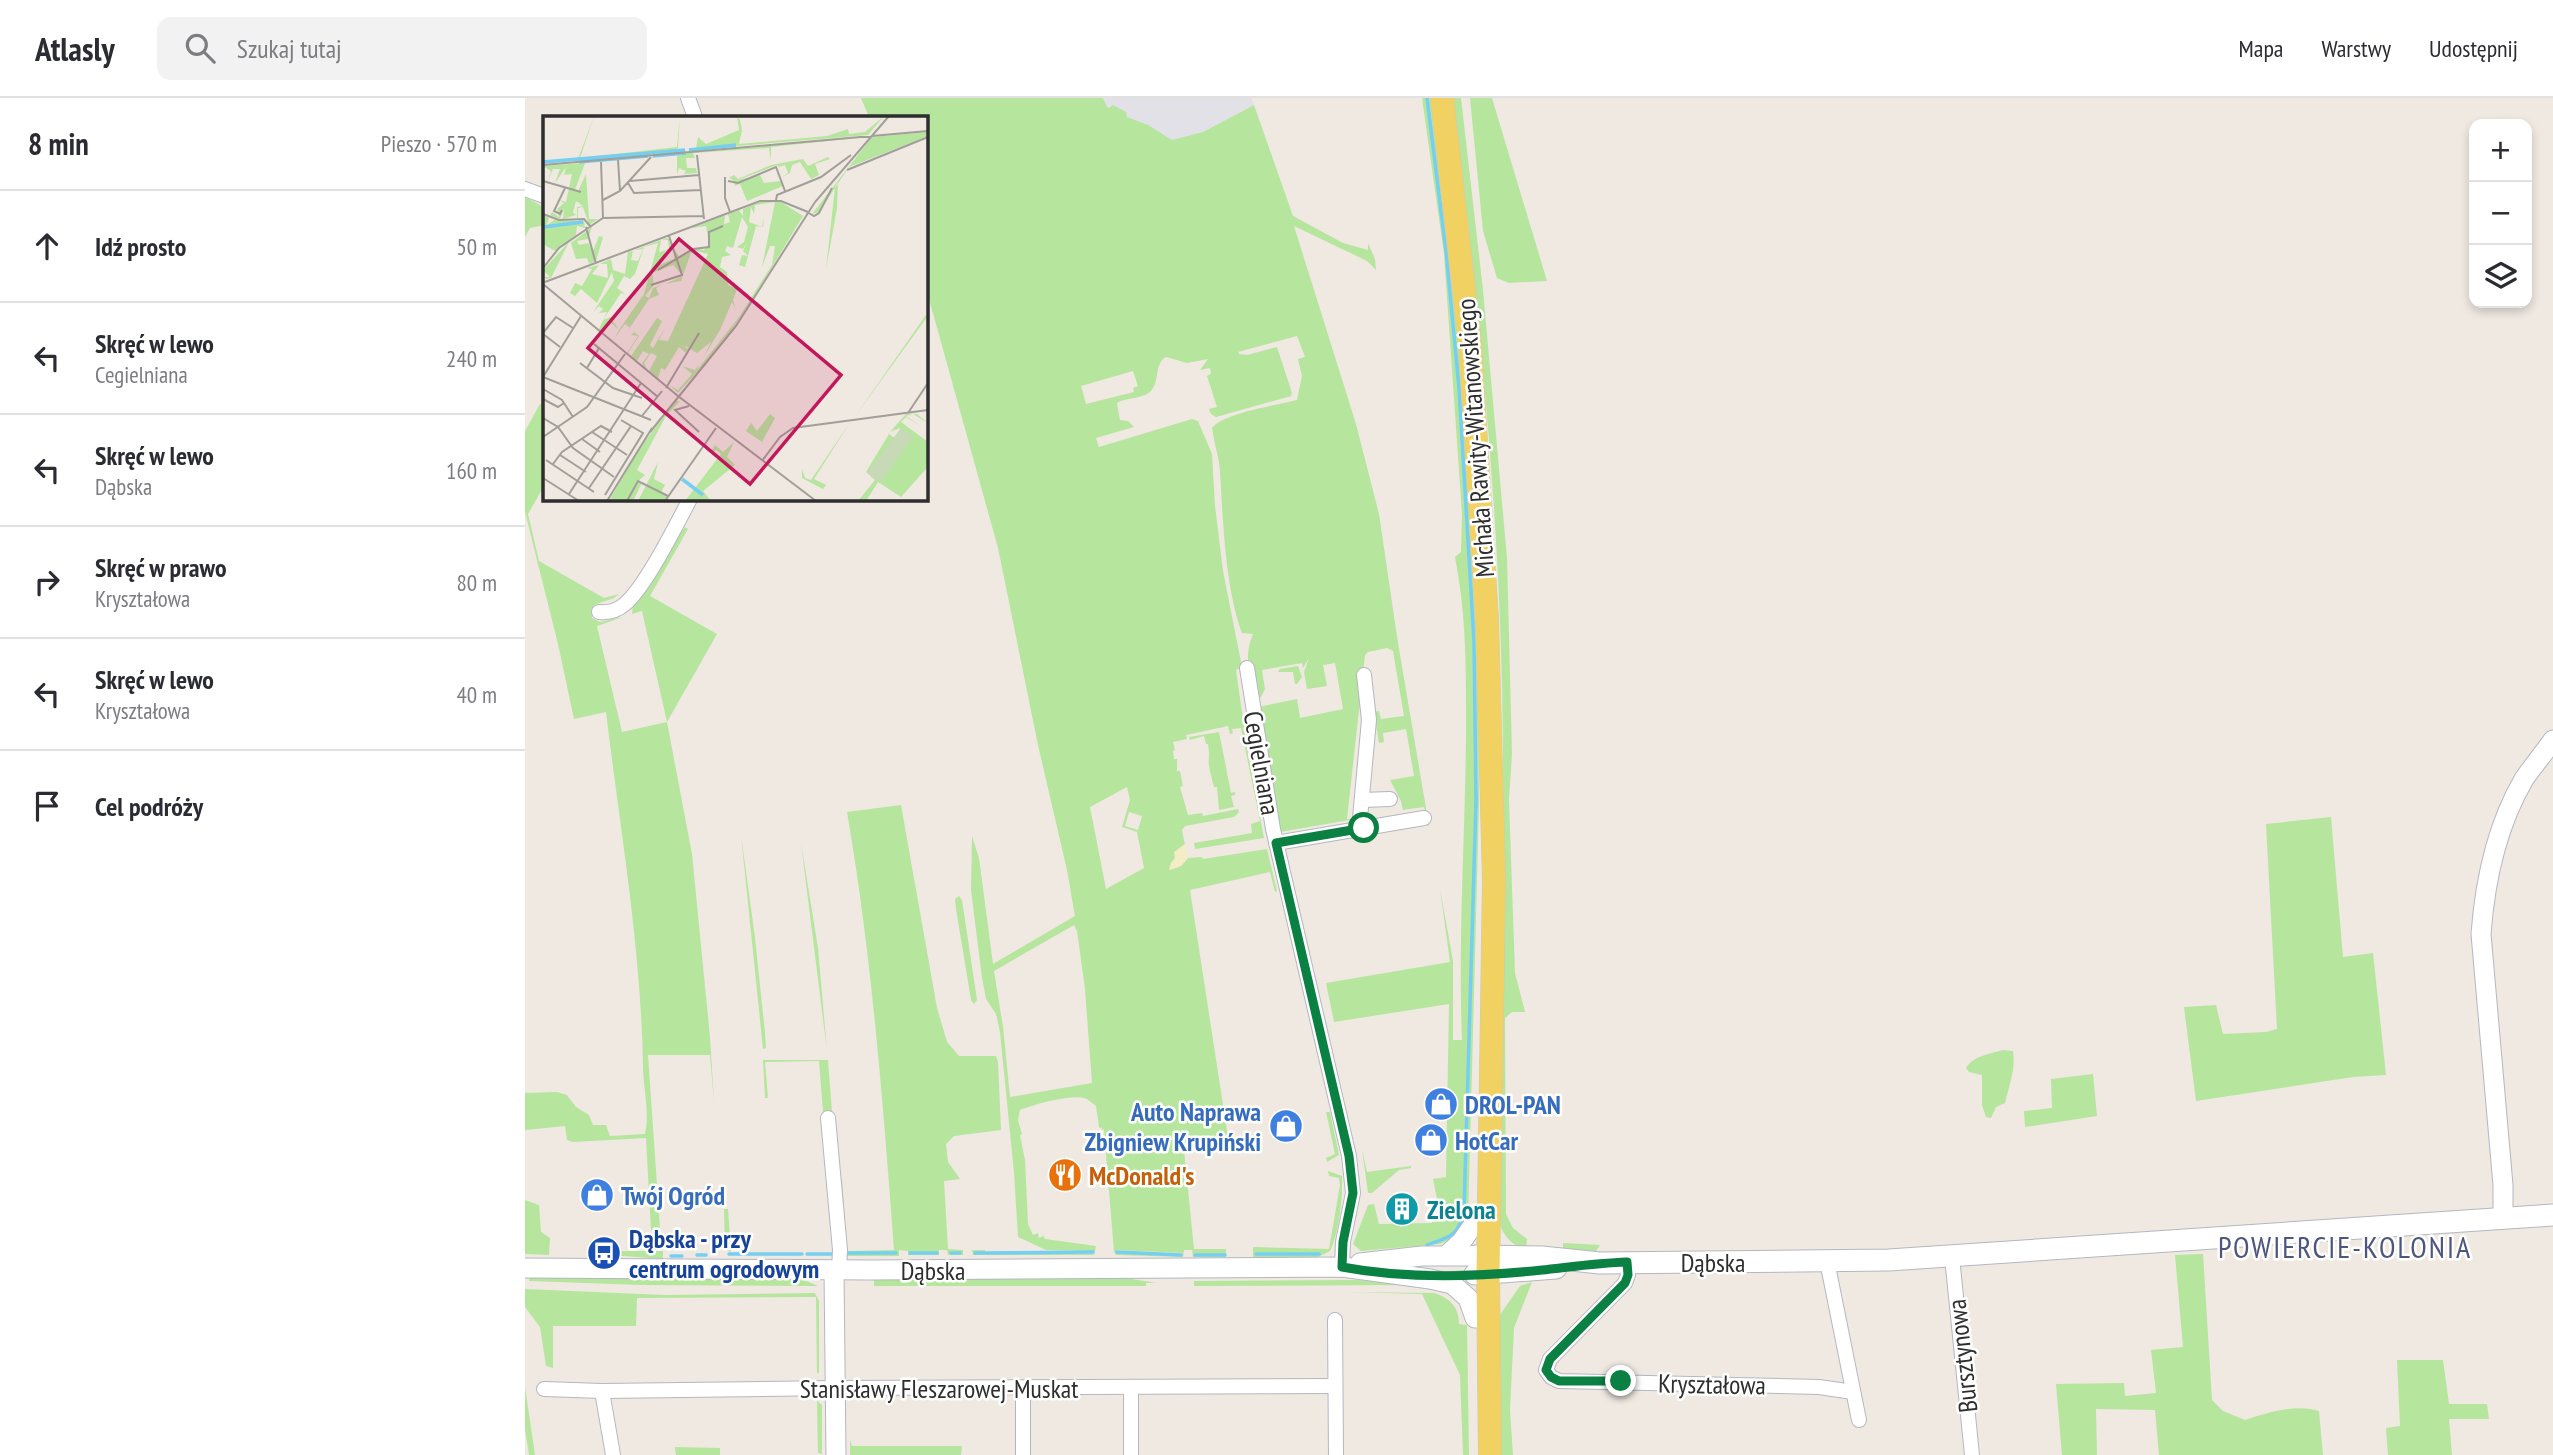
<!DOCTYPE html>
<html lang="pl">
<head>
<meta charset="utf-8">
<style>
  body { margin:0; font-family:"PT Sans Narrow",sans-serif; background:#f2f2f3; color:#2b2b33 }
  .controls { position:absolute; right:21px; top:21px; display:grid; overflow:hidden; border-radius:14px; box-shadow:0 4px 10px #0003 }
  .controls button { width:63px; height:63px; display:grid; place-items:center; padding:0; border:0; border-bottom:2px solid #e1e1e2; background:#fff; color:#2b2b33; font:35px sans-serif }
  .stop { position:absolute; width:21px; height:21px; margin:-16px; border:5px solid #0b8043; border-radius:50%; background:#fff }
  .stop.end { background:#0b8043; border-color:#fff; box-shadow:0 2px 7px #0008 }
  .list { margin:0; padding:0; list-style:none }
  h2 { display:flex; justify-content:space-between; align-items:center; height:91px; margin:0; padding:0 28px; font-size:30px }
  h2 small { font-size:23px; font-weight:400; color:#7c7c81 }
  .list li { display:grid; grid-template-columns:46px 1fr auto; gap:21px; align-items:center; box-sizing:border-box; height:112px; padding:0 28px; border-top:2px solid #e1e1e2 }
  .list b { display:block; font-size:26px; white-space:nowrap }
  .list p { margin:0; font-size:23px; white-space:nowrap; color:#7c7c81 }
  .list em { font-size:23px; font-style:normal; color:#7c7c81 }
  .icon { flex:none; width:38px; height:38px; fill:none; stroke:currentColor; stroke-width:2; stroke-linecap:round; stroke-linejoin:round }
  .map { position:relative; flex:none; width:2028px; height:1357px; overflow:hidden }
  header { display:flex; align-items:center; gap:42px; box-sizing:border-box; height:98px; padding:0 35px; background:#fff; border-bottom:2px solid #e1e1e2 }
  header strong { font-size:33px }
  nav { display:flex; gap:38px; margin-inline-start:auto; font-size:24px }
  .search { width:490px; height:63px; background:#f2f2f3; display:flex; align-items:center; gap:18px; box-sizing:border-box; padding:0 24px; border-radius:14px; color:#7c7c81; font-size:26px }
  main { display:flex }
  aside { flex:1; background:#fff }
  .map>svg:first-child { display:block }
</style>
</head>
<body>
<header>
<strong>Atlasly</strong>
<div class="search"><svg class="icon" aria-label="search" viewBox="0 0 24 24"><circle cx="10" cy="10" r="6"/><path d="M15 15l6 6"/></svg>Szukaj tutaj</div>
<nav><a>Mapa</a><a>Warstwy</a><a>Udostępnij</a></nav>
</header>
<main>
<aside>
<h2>8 min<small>Pieszo · 570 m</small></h2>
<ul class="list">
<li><svg class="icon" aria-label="ahead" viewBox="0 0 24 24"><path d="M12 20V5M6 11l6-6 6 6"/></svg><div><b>Idź prosto</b></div><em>50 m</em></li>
<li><svg class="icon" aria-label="left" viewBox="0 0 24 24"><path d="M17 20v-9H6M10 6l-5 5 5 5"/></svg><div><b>Skręć w lewo</b><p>Cegielniana</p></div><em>240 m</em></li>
<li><svg class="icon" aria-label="left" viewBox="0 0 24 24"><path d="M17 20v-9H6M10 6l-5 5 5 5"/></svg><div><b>Skręć w lewo</b><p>Dąbska</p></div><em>160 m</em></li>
<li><svg class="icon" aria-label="right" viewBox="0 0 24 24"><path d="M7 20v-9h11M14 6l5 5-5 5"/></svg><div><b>Skręć w prawo</b><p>Kryształowa</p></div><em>80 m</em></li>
<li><svg class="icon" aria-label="left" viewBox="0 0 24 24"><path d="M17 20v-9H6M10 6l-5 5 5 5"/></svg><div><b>Skręć w lewo</b><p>Kryształowa</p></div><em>40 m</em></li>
<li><svg class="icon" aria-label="arrive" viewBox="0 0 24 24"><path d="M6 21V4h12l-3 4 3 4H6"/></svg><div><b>Cel podróży</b></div></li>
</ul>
</aside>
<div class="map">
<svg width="2028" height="1357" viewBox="0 0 2028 1357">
  <rect width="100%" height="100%" fill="#efe9e1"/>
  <path fill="#e3e1e8" d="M539 0H727L729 7 678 34 640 47Z"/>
  <g fill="#b6e59e" fill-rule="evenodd">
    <path d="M336 0H578L582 9 584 10 588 7 601 14 602 19 623 27 647 42 678 34 729 7 768 118 818 145 843 152V145L850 161 851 172 842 163 769 128 831 326 854 416 873 545 904 728H903L899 709 878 712 876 703 865 682 889 678 881 631 858 635 859 644 854 645 849 614 854 613 856 621 879 618 868 553 862 550 843 554 840 557 822 721H830L755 734 733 609 772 601 775 620 818 611 810 565 798 567 802 588 782 591 779 574 784 560 778 570 777 565 737 572 740 591 736 599 731 600C725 575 718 560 728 536L717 535C700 489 698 422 695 373 694 359 689 345 687 330 698 315 752 307 772 302L777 278 773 261 780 259 772 238 713 254 714 256 722 257 752 249 767 295 766 298 691 319 686 316 684 311 692 309 682 278 686 276 685 270 675 272 683 261 662 265 641 259C628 267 636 283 625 294 617 301 602 299 592 305L595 322 603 323 609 329 571 340 574 349 667 321 673 323 687 356 690 408 698 473 717 569 711 572 723 656 739 740 670 751 669 745 727 735 726 726 735 723 716 630 707 631 708 635 705 636 703 628 661 637 662 641 648 644 650 652 648 653 649 661H652V673H655L658 688 655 689 663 717 677 715 678 718 713 711 714 714 709 719 660 728 657 732 660 747 646 765 645 772 656 768 663 760 677 759 678 761 742 751 752 793 750 794 745 774 665 792 704 1046 659 1052 669 1151H701V1159H668L667 1152H659L658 1159 591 1157 589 1154 579 1032 574 1029 571 1008C568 1006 565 1003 562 1001 549 995 508 1007 495 1012L493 1022 497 1036 495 1037 500 1062 503 1126 508 1137 513 1135 514 1140 518 1138 516 1134 520 1141 571 1148 569 1157H448L447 1152H460V1156H568L569 1153 521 1152 493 1139 489 1075 475 934 471 916 461 901 457 880 446 792 447 738 454 760 468 866 550 818 542 772 513 647 473 450 401 190V19H344ZM608 273 613 288 608 290 609 294 561 306 556 288ZM602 689 605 702 597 729 612 734 619 770 581 791 565 709ZM604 714 617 718 613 732 600 728ZM549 827 552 833 560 891 567 985 485 999 478 929 469 873ZM591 1152 657 1155V1158L592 1155Z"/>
    <path d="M897 0H907L938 287 953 564 954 707 943 1122C940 1133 926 1142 915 1146L836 1153 828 1146 843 1107 849 1106 854 1126 906 1125 915 1116 908 1081 921 1079 924 906 809 924 801 885 925 864 915 791 928 863V942H937C933 841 940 740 941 639 941 578 942 519 930 459L936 454 937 416 919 156Z"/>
    <path d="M928 0H936L958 192 982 460 987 656 984 702 990 875 1000 914H987L980 920 981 1116 988 1130 1002 1141 1001 1151C981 1146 975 1131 971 1112 974 926 982 739 976 552 970 367 951 184 928 0Z"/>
    <path d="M945 0H967L1022 183 984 185 972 180 958 133Z"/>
    <path d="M0 99 19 109V127L5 130 0 139Z"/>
    <path d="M15 306 19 308V388L3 416 14 463 79 500 94 496 89 500 69 507 66 513 67 520 75 524 98 519 72 528 97 634 142 624 117 513 107 516 108 508 160 429 163 431 125 498 192 536 142 624 167 756 185 939 189 1004 185 957H123L135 1131 126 1132 121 1040 48 1044 42 1042 40 1028 0 1032V995L32 994 42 997 51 1009 64 1017 68 1027H81L85 1038 120 1036C125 1014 118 989 118 967 116 849 95 731 81 614L49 621 33 546 0 414V333Z"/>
    <path d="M773 568 777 579 772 586H770L768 574H753L755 571Z"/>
    <path d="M694 634 706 695 710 694V697L706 698 709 709 694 712 692 689H689C687 680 685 675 684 668 683 662 685 656 683 646H681L679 638 665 642 664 639Z"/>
    <path d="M376 707 412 910 422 944 434 958H471L473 964 476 1032 429 1038 421 1046 423 1064 435 1081 419 1083 423 1151 438 1152V1157H423L422 1152H414V1157H383V1153L374 1152V1158H320L305 1014H298L294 963 240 964 243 1000H240L238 962H303L312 1081H317L322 1153 369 1152C358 1005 347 859 322 714Z"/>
    <path d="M1806 719 1818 859 1848 855 1861 977 1828 979 1671 1003 1659 909 1691 907 1698 936 1741 934 1752 931 1741 726Z"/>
    <path d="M216 737 230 840 240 935 241 950 238 951Z"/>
    <path d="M276 745 293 850 302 953Z"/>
    <path d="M434 798 437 802 452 902 449 906 446 902 431 811 430 801Z"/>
    <path d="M1478 952 1488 953C1491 970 1484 988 1480 1005L1471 1009 1466 1020 1461 1019 1457 1007V977L1444 974 1441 970C1448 958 1465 956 1478 952Z"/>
    <path d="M1568 976 1572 1018 1500 1029 1499 1013 1527 1010 1526 981Z"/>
    <path d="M801 1014H805L814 1057 802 1064 801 1060 810 1056Z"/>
    <path d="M837 1051 842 1074 886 1068V1070L874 1072 847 1095H843Z"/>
    <path d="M803 1073 817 1078C818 1099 814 1135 805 1153L793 1159H728V1149L804 1151 815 1087 814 1080 804 1078Z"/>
    <path d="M0 1102 14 1107 16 1134 25 1140 24 1157 0 1156Z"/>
    <path d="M199 1111H203L206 1154 200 1152Z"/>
    <path d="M1038 1145 1075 1147 1071 1153 1038 1151Z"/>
    <path d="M84 1153H138V1161L84 1157Z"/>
    <path d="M1678 1156 1687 1302 1698 1313 1720 1322C1744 1314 1770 1306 1794 1313L1798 1357H1634L1630 1312 1571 1311 1572 1357H1537L1531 1286 1599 1285 1600 1298 1631 1295 1626 1252 1658 1249 1650 1157Z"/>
    <path d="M5 1178 117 1181 279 1182 293 1188 117 1187 4 1183Z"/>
    <path d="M600 1180 632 1185H621V1188H349V1181Z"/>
    <path d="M832 1182 890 1187 669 1188V1183Z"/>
    <path d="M1007 1184 989 1230 985 1312 988 1357H975L972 1221 995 1188Z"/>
    <path d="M0 1191 139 1197 290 1195 294 1203V1274L292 1276 291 1199 112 1200 111 1228H28V1270L21 1268 15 1229 0 1209Z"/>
    <path d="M823 1194 909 1195C925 1200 934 1209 934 1226L942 1227 944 1357H938L935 1277 897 1196Z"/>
    <path d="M1872 1262H1918L1924 1306H1962L1964 1321H1924L1927 1357H1863L1861 1330 1875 1328Z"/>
    <path d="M0 1289 10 1357H4L0 1331Z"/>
    <path d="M292 1303 297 1307V1356L293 1355Z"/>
    <path d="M325 1342 327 1348H437L436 1357H325Z"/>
    <path d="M150 1349 195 1350V1357H151Z"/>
  </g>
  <path fill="#f3ecc5" d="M660 746 663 760 656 768 644 772 646 765 650 761 649 754Z"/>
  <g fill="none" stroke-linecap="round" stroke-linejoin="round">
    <g stroke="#75cff0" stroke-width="3.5">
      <path d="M902 1147C922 1139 934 1140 939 1112L951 702 949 544 934 290 921 153 902 0"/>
      <path d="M592 1154 656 1157"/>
      <path d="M322 1155H371"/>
      <path d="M385 1155H412"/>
      <path d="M426 1155H435"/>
      <path d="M450 1155 568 1154"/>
      <path d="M204 1156H277"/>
      <path d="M282 1156H307"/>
      <path d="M731 1156H794"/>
      <path d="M172 1157H181"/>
      <path d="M670 1157H700"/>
      <path d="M146 1158H157"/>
    </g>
    <g stroke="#b4b7c1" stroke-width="16">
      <g id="minor">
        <path d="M163 0 170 19"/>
        <path d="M0 91 19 98"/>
        <path d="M74 514C84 515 93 512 100 506 121 488 151 427 165 401"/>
        <path d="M722 570 748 731 824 1058 828 1095 818 1144 817 1169"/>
        <path d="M837 702 865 701"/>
        <path d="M834 731 844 622 839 577"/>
        <path d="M751 745 899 720"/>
        <path d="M303 1020 315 1152 314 1172"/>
        <path d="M1427 1159 1447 1357"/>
        <path d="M1302 1163 1334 1322"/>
        <path d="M1102 1164 1103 1177 1100 1185 1025 1261 1021 1272 1026 1279 1034 1283 1294 1289 1328 1294"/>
        <path d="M810 1222 811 1357"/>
        <path d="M498 1290V1357"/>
        <path d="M19 1291 77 1293 310 1290 810 1288"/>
        <path d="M77 1293 88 1357"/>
        <path d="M606 1357V1290"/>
      </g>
    </g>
    <g stroke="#b4b7c1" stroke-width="21">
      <g id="tertiary">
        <path d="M1978 1121V1087L1956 836C1960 782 1971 729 1999 681 2008 668 2019 655 2028 642"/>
        <path d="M922 1157 937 1143 951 1123"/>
        <path d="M835 1165 897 1158H950"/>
        <path d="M0 1170 345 1172 817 1169 905 1181 927 1186 943 1200 950 1220"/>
        <path d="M309 1172 311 1357"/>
      </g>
    </g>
    <g stroke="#b4b7c1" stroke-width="23">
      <g id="secondary">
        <path d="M950 1158 1017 1159 1075 1165 1364 1162 2028 1117"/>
        <path d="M950 1176 1031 1170"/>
      </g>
    </g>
    <g stroke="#c9c9c9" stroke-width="24">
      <path id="primary" d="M917 0 945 246 962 522 969 782 963 1176 965 1357"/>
    </g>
    <use href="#minor" stroke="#fff" stroke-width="14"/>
    <use href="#tertiary" stroke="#fff" stroke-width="19"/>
    <use href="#secondary" stroke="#fff" stroke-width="21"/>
    <use href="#primary" stroke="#f2d163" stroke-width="23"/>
  </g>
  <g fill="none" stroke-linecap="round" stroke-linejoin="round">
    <path stroke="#0b8043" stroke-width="9" d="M839 730 751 745 824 1058 828 1095 818 1144 817 1169C880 1181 953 1179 1017 1172 1045 1169 1073 1165 1102 1164L1103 1177 1100 1185 1025 1261 1021 1272 1026 1279 1034 1283H1096"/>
  </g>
  <defs>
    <g id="shop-disc" transform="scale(1.75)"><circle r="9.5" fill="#3f7fe0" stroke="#fff"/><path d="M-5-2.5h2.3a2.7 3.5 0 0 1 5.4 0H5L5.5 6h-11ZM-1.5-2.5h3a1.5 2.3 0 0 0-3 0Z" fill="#fff"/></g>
    <g id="restaurant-disc" transform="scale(1.75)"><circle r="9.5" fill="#e8710a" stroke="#fff"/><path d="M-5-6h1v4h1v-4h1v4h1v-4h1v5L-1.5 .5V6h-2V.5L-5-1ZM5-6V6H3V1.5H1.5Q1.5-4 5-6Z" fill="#fff"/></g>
    <g id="building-disc" transform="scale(1.75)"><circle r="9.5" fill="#0f9aa8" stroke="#fff"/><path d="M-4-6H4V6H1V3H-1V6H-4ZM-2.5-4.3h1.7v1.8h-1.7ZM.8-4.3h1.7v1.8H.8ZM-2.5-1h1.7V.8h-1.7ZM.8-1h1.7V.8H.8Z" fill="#fff"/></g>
    <g id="bus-disc" transform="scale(1.75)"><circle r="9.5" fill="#1a4fb4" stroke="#fff"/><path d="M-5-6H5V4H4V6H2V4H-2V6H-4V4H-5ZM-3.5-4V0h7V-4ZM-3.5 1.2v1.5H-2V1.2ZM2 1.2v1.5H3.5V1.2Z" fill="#fff"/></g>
  </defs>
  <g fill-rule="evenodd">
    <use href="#shop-disc" x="916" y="1006"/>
    <use href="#shop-disc" x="761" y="1028"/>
    <use href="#shop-disc" x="906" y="1042"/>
    <use href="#restaurant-disc" x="540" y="1077"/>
    <use href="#shop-disc" x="72" y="1097"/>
    <use href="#building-disc" x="877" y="1111"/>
    <use href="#bus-disc" x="79" y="1155"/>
  </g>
  <g text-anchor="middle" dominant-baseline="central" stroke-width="5" stroke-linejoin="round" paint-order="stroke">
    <g font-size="26" fill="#2e2e2e" stroke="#fff">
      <text transform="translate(950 340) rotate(-94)">Michała Rawity-Witanowskiego</text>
      <text transform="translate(737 665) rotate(80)">Cegielniana</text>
      <text x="1188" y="1164">Dąbska</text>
      <text x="408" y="1172">Dąbska</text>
      <text transform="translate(1437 1258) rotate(-96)">Bursztynowa</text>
      <text transform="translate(1187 1286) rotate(1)">Kryształowa</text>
      <text x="414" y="1290">Stanisławy Fleszarowej-Muskat</text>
    </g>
    <g font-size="26" font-weight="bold" fill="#366cbe" stroke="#fff" text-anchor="start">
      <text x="940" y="1006">DROL-PAN</text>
      <text x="736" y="1013" text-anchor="end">Auto Naprawa<tspan x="736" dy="30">Zbigniew Krupiński</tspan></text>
      <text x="930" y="1042">HotCar</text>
      <text x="96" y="1097">Twój Ogród</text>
    </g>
    <g font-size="26" font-weight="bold" fill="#c56008" stroke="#fff" text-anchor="start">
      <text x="564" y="1077">McDonald's</text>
    </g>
    <g font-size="26" font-weight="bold" fill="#0d838f" stroke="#fff" text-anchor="start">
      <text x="902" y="1111">Zielona</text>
    </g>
    <g font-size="26" font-weight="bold" fill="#164399" stroke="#fff" text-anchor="start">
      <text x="104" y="1140">Dąbska - przy<tspan x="104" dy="30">centrum ogrodowym</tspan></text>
    </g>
    <g font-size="30" letter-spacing="2" fill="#4d5680" stroke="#fff">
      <text x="1820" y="1148">POWIERCIE-KOLONIA</text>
    </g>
  </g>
  <g transform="translate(18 18)">
    <rect width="385" height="385" fill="#efe9e1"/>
    <path d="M51 0 37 42 134 31 137 0 135 32 132 34H144L0 47 35 43ZM194 0 197 4 199 14 196 28 284 20 305 13 306 18 322 16 341 0 325 19 145 34 153 32 155 21 163 28 196 14ZM385 16V20L306 51 276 96 269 98 329 21ZM323 21 228 31V45L226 32 150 37 152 42H143L144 52H153L154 57 141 58 143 55 136 52 134 59V40L145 37ZM285 41 287 43 272 48 276 59 268 63 257 46 249 49 247 57 239 61 245 57 242 49 236 51 234 49 192 65 186 62 191 59 195 63 228 49 260 43 265 50ZM42 47 32 74 35 75 43 58 46 103H55L46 109 40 91 35 92V102H34V91L40 90 33 85 30 96 33 99 20 103 21 92 17 103 7 99 9 96 16 101 14 93 21 87 16 84 23 86 29 58 21 59 23 51 12 67 17 53H10L5 65 8 55 0 50ZM217 59 221 67 238 65 240 70 204 85 197 68 192 70 190 65ZM295 66 294 92 283 153 292 71ZM217 86 229 84 238 86 260 100 210 182 192 209 168 241 135 277 126 269 135 274 149 258 139 250 152 254 156 248 154 254 196 201 229 149 232 130H227L219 151 232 86 212 89 211 98 208 91 206 106 219 111 221 102 220 111 213 110 202 151 196 149 199 139 205 140 200 135 204 126 200 133 194 131 201 126 205 111 199 101 190 132 184 130 182 135 188 139 179 141 177 151 184 156 185 169 194 173 190 184 193 194 189 186 177 214 160 242 168 226 154 237 147 233 155 217 146 232 139 229 145 233 143 237 136 231 122 254 118 252 115 263 106 255 114 240 108 237 101 247 104 254 94 245 100 250 99 247 106 238 100 235 94 245 84 237 95 220 88 219 91 216 96 220 85 237 88 240 114 202 119 205 107 229 110 232 122 212 116 224 125 225 165 138 149 134 138 165 122 168 140 160 130 149 109 157 111 169 102 180 106 182 110 172 120 168 113 172 116 179 106 183 84 216 87 212 82 208 71 223 76 214 66 205 61 217 56 213 64 196 56 197 60 193 56 190 50 196 71 165 69 156 54 187 38 173 32 180 27 177 32 167 39 170 49 153 44 152 56 149 49 158 65 162 64 148H57L68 143 70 154 82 158 85 136 90 135 88 144 95 145 100 133 92 134 118 124 116 136 126 133 125 124H119L123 122 126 123 130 135 122 134V142L111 151 131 143 132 135 137 141 150 132 161 134 166 128 163 110 148 112 182 99 181 108 187 106 185 98 196 94 200 100V93ZM115 127 101 178 76 214 67 201 60 204 78 177 82 178 87 171 82 178 74 172 81 160 87 163 92 158 101 131ZM0 99 6 102 3 110 11 104 41 105 42 112 34 110 33 119 12 135 0 128ZM49 111 45 123 34 125 36 129 45 127 50 135 56 120 60 121 53 145 46 148 44 142 33 143 28 127ZM26 126 8 162 4 163 0 161H7L0 154ZM383 199 384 201 311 302ZM133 285H137L123 300 94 354 102 359 95 365 99 367 90 385H66L98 330ZM227 298 232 302 219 326 203 315 208 307 214 315ZM363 298H374L385 307 370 298 363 300 378 310 363 301 358 306 385 326 383 353 358 381 335 366 323 385H315L332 364 323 356 346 318 353 323 357 312 347 316ZM308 305 271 363 283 369 280 373 259 362V353L262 362 268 364ZM191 326 184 341 192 349 160 375 168 385H142L178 338 174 334 167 337 172 329 180 336ZM115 346 111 363 122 369 118 376 124 381 121 385H95Z" fill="#b6e59e" fill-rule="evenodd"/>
    <path d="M358 312 370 320 337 367 324 357Z" fill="#c8d9b8"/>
    <path fill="none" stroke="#75cff0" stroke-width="3.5" d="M146 34 193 29M110 40 143 37M0 46 142 34M36 46 105 40M0 111 40 106M139 363 160 379"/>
    <path fill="none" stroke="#a29e99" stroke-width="2" d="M154 39 161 103M75 44 77 75M58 46 60 102M0 49 385 15M304 54 385 21M182 61V82L187 96M0 65 38 76M87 65 156 59M185 65 195 67 233 51 242 75M85 67 91 77 158 74M60 84 77 75 108 41M233 84 234 79 278 61 308 39M19 94 17 98 11 95 22 72M264 96 271 100 276 97 289 72M0 98 16 104 41 103 47 110M43 111 53 148M0 152 16 132 60 102 160 100M115 154 150 133 166 131V116L180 110M2 166 217 85H238L265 96M0 168 135 280M108 169 139 159 126 120M0 217 13 201 30 212M0 218 17 231M51 228 115 281M37 247 70 272 99 282M44 252 56 232M0 261 108 304M0 261 38 200M123 272 156 217M0 273 19 284 30 301M135 280 273 385M0 283 15 291 21 287M146 290 132 294 156 316M365 297 385 267M99 300 119 275M0 302 15 311 30 332 71 361M49 316 84 339M107 316 193 210 272 86 346 0M0 321 44 291 82 238M39 323 57 336M17 339 43 356M3 344 51 376M219 345 237 321 250 312 385 294M10 348 19 336 58 310 69 316M0 362 36 385M46 372 88 310 78 304M26 378 98 267M62 379 100 317 88 310M64 385 109 312M84 385 95 365 125 380M122 385 173 312"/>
    <path fill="#c2185b" fill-opacity="0.15" stroke="#c2185b" stroke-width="3.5" d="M136 123 298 259 207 368 45 232Z"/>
    <rect width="385" height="385" fill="none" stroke="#2e2e2e" stroke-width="3.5"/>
  </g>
</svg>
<div class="controls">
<button>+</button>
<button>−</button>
<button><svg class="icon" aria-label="layers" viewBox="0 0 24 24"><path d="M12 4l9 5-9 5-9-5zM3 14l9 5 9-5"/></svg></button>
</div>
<div class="stop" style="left:839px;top:730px"></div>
<div class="stop end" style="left:1096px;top:1283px"></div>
</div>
</main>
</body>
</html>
